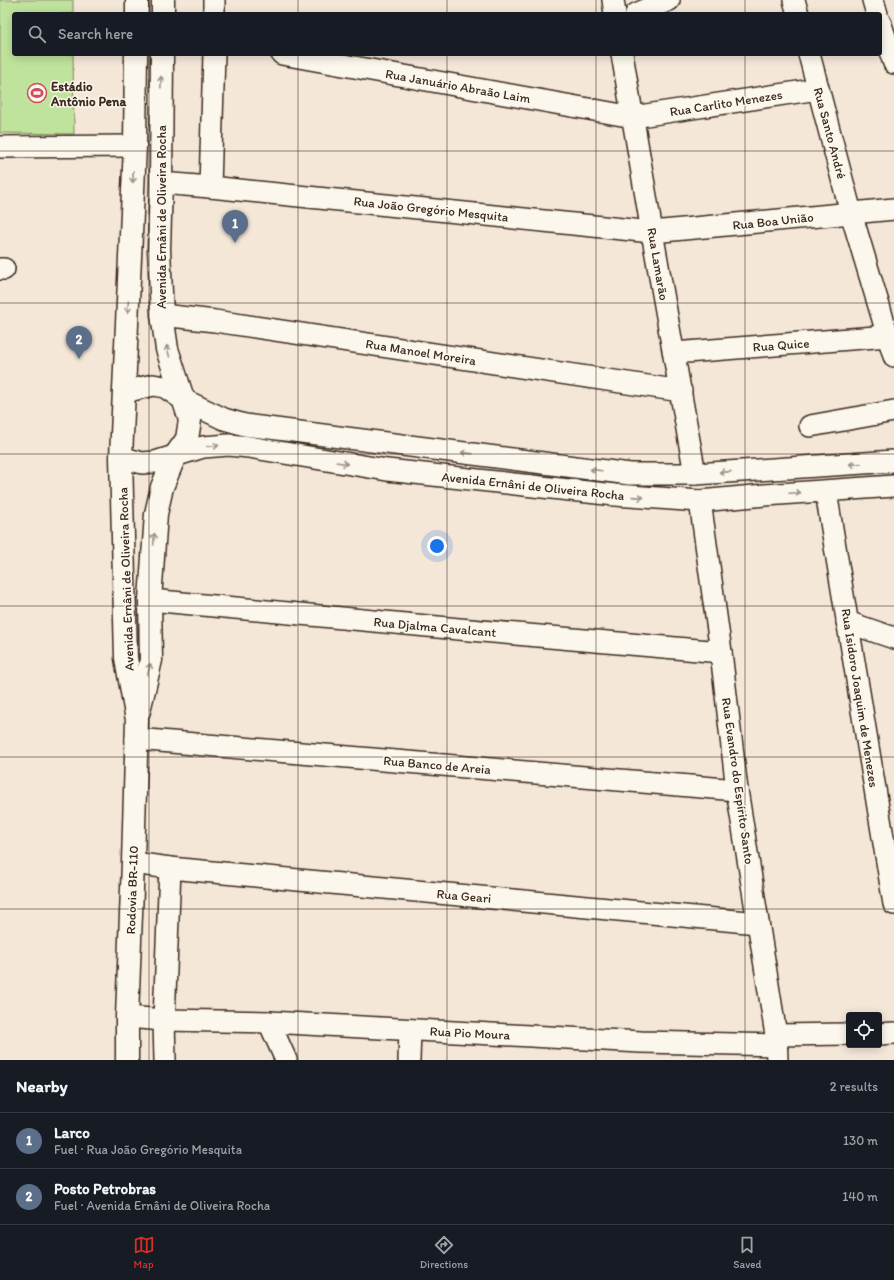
<!DOCTYPE html>
<html lang="en">
<head>
<meta charset="utf-8">
<style>
  body { margin:0; font-family:Itim,sans-serif; background:#242831; color:#f1f3f6 }
  .controls { position:absolute; right:12px; bottom:12px; display:grid; overflow:hidden; border-radius:4px; box-shadow:0 2px 10px #0003 }
  .controls button { width:36px; height:36px; display:grid; place-items:center; padding:0; border:0; border-bottom:1px solid #363941; background:#171b24; color:#f1f3f6; font:20px sans-serif }
  .you { position:absolute; left:437px; top:546px; width:14px; height:14px; margin:-10px; border:3px solid #fff; border-radius:50%; background:#1a73e8; box-shadow:0 0 0 6px #1a73e833 }
  .badge { display:grid; place-items:center; width:26px; height:26px; border-radius:50%; background:#d93025; color:#fff; font-size:13px; font-weight:700 }
  .pin { position:absolute; translate:-50% -33px; filter:drop-shadow(0 1px 2px #0008) }
  .pin::after { content:''; position:absolute; top:21px; width:14px; height:12px; background:inherit; clip-path:polygon(0 0,100% 0,50% 100%) }
  .list { margin:0; padding:0; list-style:none }
  h2 { display:flex; justify-content:space-between; align-items:center; height:52px; margin:0; padding:0 16px; font-size:17px }
  h2 small { font-size:13px; font-weight:400; color:#9ea1a6 }
  .list li { display:grid; grid-template-columns:26px 1fr auto; gap:12px; align-items:center; box-sizing:border-box; height:56px; padding:0 16px; border-top:1px solid #363941 }
  .list b { display:block; font-size:15px; white-space:nowrap }
  .list p { margin:0; font-size:13px; white-space:nowrap; color:#9ea1a6 }
  .list em { font-size:13px; font-style:normal; color:#9ea1a6 }
  .icon { flex:none; width:22px; height:22px; fill:none; stroke:currentColor; stroke-width:2; stroke-linecap:round; stroke-linejoin:round }
  .map { position:relative; flex:none; width:894px; height:1060px; overflow:hidden }
  .search { position:absolute; background:#171b24; box-shadow:0 2px 10px #0003; left:12px; right:12px; top:12px; height:44px; display:flex; align-items:center; gap:10px; box-sizing:border-box; padding:0 14px; border-radius:4px; color:#9ea1a6; font-size:15px }
  .sheet { height:164px; background:#171b24 }
  nav { display:flex; justify-content:space-around; align-items:center; box-sizing:border-box; height:56px; border-top:1px solid #363941; background:#171b24; font-size:11px; color:#9ea1a6 }
  nav a { display:grid; justify-items:center; gap:2px }
  nav .on { color:#d93025 }
  .map>svg:first-child { display:block }
</style>
</head>
<body>
<div class="map">
<svg width="894" height="1060" viewBox="0 0 894 1060">
  <rect width="100%" height="100%" fill="#f4e7d8"/>
  <filter id="ink" filterUnits="userSpaceOnUse"><feTurbulence type="fractalNoise" baseFrequency=".025" numOctaves="2"/><feDisplacementMap in="SourceGraphic" scale="8" xChannelSelector="R" yChannelSelector="G"/><feConvolveMatrix kernelMatrix="1 2 1 2 8 2 1 2 1" color-interpolation-filters="sRGB"/></filter>
  <g filter="url(#ink)">
    <path fill="#bfe39c" stroke="#7d865d" d="M0 0H73V14H14V54H73L74 134 0 133Z"/>
    <g fill="none" stroke-linecap="round" stroke-linejoin="round">
      <g stroke="#3b2a1e" stroke-width="24">
        <g id="minor">
          <path d="M613 0 615 14"/>
          <path d="M794 0 798 14"/>
          <path d="M873 0 877 14"/>
          <path d="M214 14V0"/>
          <path d="M636 14 669 0"/>
          <path d="M880 22 894 63"/>
          <path d="M282 54 633 117 818 89"/>
          <path d="M622 54 652 232 695 474"/>
          <path d="M809 54 851 213 894 356"/>
          <path d="M0 147 135 146"/>
          <path d="M161 183 210 187 652 232 894 209"/>
          <path d="M210 187 214 54"/>
          <path d="M0 269H4"/>
          <path d="M162 315 215 321 681 391"/>
          <path d="M674 353 888 336 894 335"/>
          <path d="M124 392 153 385 165 387 184 400 224 419 245 425 630 474H695L894 461"/>
          <path d="M810 426 894 411"/>
          <path d="M121 457 142 463 155 462 203 447 229 445 249 447 387 470 615 495 700 501 765 495 894 486"/>
          <path d="M826 492 894 904"/>
          <path d="M700 501 721 652 737 790 776 1035 777 1060"/>
          <path d="M150 600 459 629 721 652"/>
          <path d="M847 622 894 638"/>
          <path d="M136 739 737 790"/>
          <path d="M133 863 170 868 758 923"/>
          <path d="M127 1017 164 1020 269 1022 641 1042 777 1045"/>
          <path d="M269 1022 286 1060"/>
          <path d="M879 1034 894 1033"/>
          <path d="M776 1035 849 1034"/>
          <path d="M165 1060 164 1020 170 868"/>
          <path d="M409 1060 410 1030"/>
        </g>
      </g>
      <g stroke="#3b2a1e" stroke-width="25">
        <g id="major">
          <path d="M137 14V0"/>
          <path d="M163 14V0"/>
          <path d="M139 711 151 660 150 600 156 514 162 487 175 456 187 439 190 420 167 349 162 315 159 249 161 183 162 54"/>
          <path d="M127 1060V1017L133 863 137 720 126 658 121 457 135 146 136 54"/>
        </g>
      </g>
      <use href="#minor" stroke="#fbf7ec" stroke-width="21"/>
      <use href="#major" stroke="#fbf7ec" stroke-width="22"/>
    </g>
    <defs><path id="oneway-shaft" d="M-6 0H5M1.5-3L5.5 0L1.5 3" fill="none" stroke-width="1.6" stroke-linecap="round" stroke-linejoin="round"/></defs>
    <g stroke="#9b9085">
      <use href="#oneway-shaft" transform="translate(161 82) rotate(-89)"/>
      <use href="#oneway-shaft" transform="translate(133 177) rotate(93)"/>
      <use href="#oneway-shaft" transform="translate(128 307) rotate(93)"/>
      <use href="#oneway-shaft" transform="translate(168 351) rotate(-104)"/>
      <use href="#oneway-shaft" transform="translate(213 446) rotate(-5)"/>
      <use href="#oneway-shaft" transform="translate(467 453) rotate(-173)"/>
      <use href="#oneway-shaft" transform="translate(342 463) rotate(10)"/>
      <use href="#oneway-shaft" transform="translate(855 464) rotate(176)"/>
      <use href="#oneway-shaft" transform="translate(596 470) rotate(-173)"/>
      <use href="#oneway-shaft" transform="translate(725 472) rotate(176)"/>
      <use href="#oneway-shaft" transform="translate(795 493) rotate(-3)"/>
      <use href="#oneway-shaft" transform="translate(638 497) rotate(4)"/>
      <use href="#oneway-shaft" transform="translate(154 539) rotate(-86)"/>
      <use href="#oneway-shaft" transform="translate(149 669) rotate(-76)"/>
    </g>
  </g>
  <path fill="none" stroke="#3b2a1e" stroke-width="1" stroke-opacity="0.55" d="M149 0V14M298 0V14M447 0V14M596 0V14M745 0V14M149 54V1060M298 54V1060M447 54V1060M596 54V1060M745 54V1060M0 151H894M0 303H894M0 454H894M0 606H894M0 757H894M0 909H894"/>
  <defs>
    <g id="stadium-ring" transform="scale(1)"><circle r="9.5" fill="#fbf7ec" stroke="#d1495b" stroke-width="1.5"/><path d="M0-5a6.5 5 0 1 0 0 10a6.5 5 0 1 0 0-10ZM-3.5-1.8h7v3.6h-7Z" fill="#d1495b"/></g>
  </defs>
  <g fill-rule="evenodd">
    <use href="#stadium-ring" x="37" y="93"/>
  </g>
  <g text-anchor="middle" dominant-baseline="central" stroke-width="3" stroke-linejoin="round" paint-order="stroke">
    <g font-size="13" font-weight="bold" fill="#3b2a1e" stroke="#fbf7ec" text-anchor="start">
      <text x="51" y="86">Estádio<tspan x="51" dy="15">Antônio Pena</tspan></text>
    </g>
    <g font-size="13" fill="#3b2a1e" stroke="#fbf7ec">
      <text transform="translate(458 86) rotate(10)">Rua Januário Abraão Laim</text>
      <text transform="translate(726 103) rotate(-9)">Rua Carlito Menezes</text>
      <text transform="translate(830 133) rotate(75)">Rua Santo André</text>
      <text transform="translate(431 209) rotate(6)">Rua João Gregório Mesquita</text>
      <text transform="translate(161 217) rotate(-90)">Avenida Ernâni de Oliveira Rocha</text>
      <text transform="translate(773 221) rotate(-6)">Rua Boa União</text>
      <text transform="translate(658 264) rotate(80)">Rua Lamarão</text>
      <text transform="translate(781 345) rotate(-4)">Rua Quice</text>
      <text transform="translate(421 352) rotate(9)">Rua Manoel Moreira</text>
      <text transform="translate(533 486) rotate(6)">Avenida Ernâni de Oliveira Rocha</text>
      <text transform="translate(126 579) rotate(-92)">Avenida Ernâni de Oliveira Rocha</text>
      <text transform="translate(435 627) rotate(5)">Rua Djalma Cavalcant</text>
      <text transform="translate(860 698) rotate(81)">Rua Isidoro Joaquim de Menezes</text>
      <text transform="translate(437 765) rotate(5)">Rua Banco de Areia</text>
      <text transform="translate(738 781) rotate(82)">Rua Evandro do Espírito Santo</text>
      <text transform="translate(132 890) rotate(-88)">Rodovia BR-110</text>
      <text transform="translate(464 896) rotate(5)">Rua Geari</text>
      <text transform="translate(470 1033) rotate(3)">Rua Pio Moura</text>
    </g>
  </g>
</svg>
<div class="controls">
<button><svg class="icon" aria-label="locate" viewBox="0 0 24 24"><circle cx="12" cy="12" r="6"/><path d="M12 2v4M12 18v4M2 12h4M18 12h4"/></svg></button>
</div>
<div class="you"></div>
<div class="pin badge" style="left:235px;top:243px;background:#5c6f8a">1</div>
<div class="pin badge" style="left:79px;top:359px;background:#5c6f8a">2</div>
<div class="search"><svg class="icon" aria-label="search" viewBox="0 0 24 24"><circle cx="10" cy="10" r="6"/><path d="M15 15l6 6"/></svg>Search here</div>
</div>
<section class="sheet">
<h2>Nearby<small>2 results</small></h2>
<ul class="list">
<li><span class="badge" style="background:#5c6f8a">1</span><div><b>Larco</b><p>Fuel · Rua João Gregório Mesquita</p></div><em>130 m</em></li>
<li><span class="badge" style="background:#5c6f8a">2</span><div><b>Posto Petrobras</b><p>Fuel · Avenida Ernâni de Oliveira Rocha</p></div><em>140 m</em></li>
</ul>
</section>
<nav>
<a class="on"><svg class="icon" aria-label="map" viewBox="0 0 24 24"><path d="M3 6l6-2 6 2 6-2v14l-6 2-6-2-6 2zM9 4v14M15 6v14"/></svg>Map</a>
<a><svg class="icon" aria-label="directions" viewBox="0 0 24 24"><path d="M12 3l9 9-9 9-9-9zM9 14v-3h6M13 9l2 2-2 2"/></svg>Directions</a>
<a><svg class="icon" aria-label="saved" viewBox="0 0 24 24"><path d="M7 4h10v16l-5-4-5 4z"/></svg>Saved</a>
</nav>
</body>
</html>
